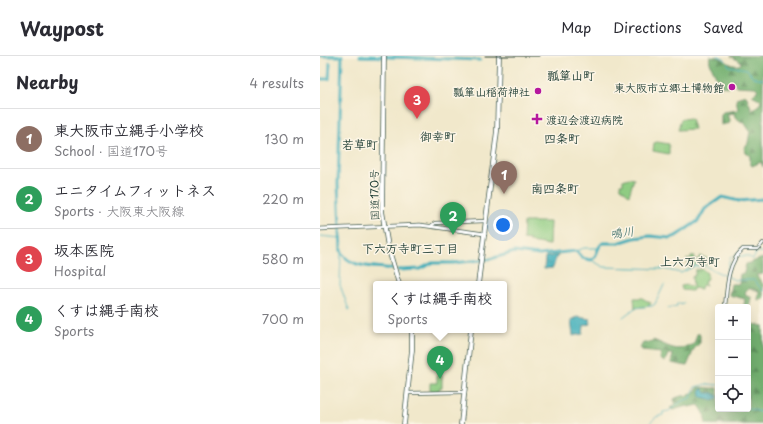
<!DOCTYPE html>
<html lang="en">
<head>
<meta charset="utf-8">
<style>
  body { margin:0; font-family:"Playpen Sans","Klee One",sans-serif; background:#f2f2f3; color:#2b2b33 }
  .controls { position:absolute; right:12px; bottom:12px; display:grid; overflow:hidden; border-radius:4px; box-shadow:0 4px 16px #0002 }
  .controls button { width:36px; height:36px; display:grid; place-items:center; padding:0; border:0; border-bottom:1px solid #e1e1e2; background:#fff; color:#2b2b33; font:20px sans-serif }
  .you { position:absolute; left:183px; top:169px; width:14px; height:14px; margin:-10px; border:3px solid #fff; border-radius:50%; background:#1a73e8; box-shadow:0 0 0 6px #1a73e833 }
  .badge { display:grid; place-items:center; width:26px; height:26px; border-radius:50%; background:#b45309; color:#fff; font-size:13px; font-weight:700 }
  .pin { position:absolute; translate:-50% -33px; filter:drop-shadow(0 1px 2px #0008) }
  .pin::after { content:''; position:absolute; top:21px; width:14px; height:12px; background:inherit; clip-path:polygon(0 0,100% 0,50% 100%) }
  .popup { position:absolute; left:53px; top:225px; width:134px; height:52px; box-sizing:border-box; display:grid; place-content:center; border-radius:4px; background:#fff; filter:drop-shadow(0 1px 3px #0005); font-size:13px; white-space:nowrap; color:#7c7c81 }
  .popup b { font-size:15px; color:#2b2b33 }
  .popup::after { content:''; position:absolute; left:50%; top:100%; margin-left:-8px; border:8px solid transparent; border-top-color:#fff }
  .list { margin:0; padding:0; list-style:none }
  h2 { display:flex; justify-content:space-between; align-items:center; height:52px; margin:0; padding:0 16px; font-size:17px }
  h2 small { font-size:13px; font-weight:400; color:#7c7c81 }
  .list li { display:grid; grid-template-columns:26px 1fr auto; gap:12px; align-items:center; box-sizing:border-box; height:60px; padding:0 16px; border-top:1px solid #e1e1e2 }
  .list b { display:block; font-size:15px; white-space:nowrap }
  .list p { margin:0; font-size:13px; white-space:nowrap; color:#7c7c81 }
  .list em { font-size:13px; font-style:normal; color:#7c7c81 }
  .icon { flex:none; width:22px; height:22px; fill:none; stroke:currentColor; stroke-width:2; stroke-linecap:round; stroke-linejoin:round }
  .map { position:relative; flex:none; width:443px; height:368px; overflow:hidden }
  header { display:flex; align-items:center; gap:24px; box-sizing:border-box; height:56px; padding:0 20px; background:#fff; border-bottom:1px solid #e1e1e2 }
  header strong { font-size:19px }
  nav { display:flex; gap:22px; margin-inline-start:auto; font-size:14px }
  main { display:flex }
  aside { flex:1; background:#fff }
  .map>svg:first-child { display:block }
</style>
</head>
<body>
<header>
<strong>Waypost</strong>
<nav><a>Map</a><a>Directions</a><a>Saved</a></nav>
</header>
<main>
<aside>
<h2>Nearby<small>4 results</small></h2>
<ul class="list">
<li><span class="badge" style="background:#8d6e63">1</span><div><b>東大阪市立縄手小学校</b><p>School · 国道170号</p></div><em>130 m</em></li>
<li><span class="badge" style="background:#2e9e5b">2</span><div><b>エニタイムフィットネス</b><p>Sports · 大阪東大阪線</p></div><em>220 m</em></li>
<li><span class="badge" style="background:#e0444e">3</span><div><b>坂本医院</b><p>Hospital</p></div><em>580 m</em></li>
<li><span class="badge" style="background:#2e9e5b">4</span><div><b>くすは縄手南校</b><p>Sports</p></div><em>700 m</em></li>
</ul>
</aside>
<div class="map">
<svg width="443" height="368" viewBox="0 0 443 368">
  <defs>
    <pattern id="grass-tufts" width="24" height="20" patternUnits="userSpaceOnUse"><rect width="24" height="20" fill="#8fcc82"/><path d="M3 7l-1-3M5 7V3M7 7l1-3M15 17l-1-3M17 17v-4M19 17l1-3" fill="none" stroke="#74a76b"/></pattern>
    <pattern id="forest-firs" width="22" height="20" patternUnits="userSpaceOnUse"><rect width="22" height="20" fill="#73b070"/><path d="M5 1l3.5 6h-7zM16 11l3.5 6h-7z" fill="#5e905d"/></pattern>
    <pattern id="cemetery-stones" width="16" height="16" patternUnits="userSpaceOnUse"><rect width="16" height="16" fill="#8fcc82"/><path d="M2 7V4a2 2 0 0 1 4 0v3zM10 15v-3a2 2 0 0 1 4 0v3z" fill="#74a76b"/></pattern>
    <pattern id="water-ripples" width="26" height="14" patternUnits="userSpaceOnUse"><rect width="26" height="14" fill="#3dadba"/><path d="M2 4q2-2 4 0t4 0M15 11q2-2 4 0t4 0" fill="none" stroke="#338e98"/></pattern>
  </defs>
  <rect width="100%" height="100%" fill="#fcf5e5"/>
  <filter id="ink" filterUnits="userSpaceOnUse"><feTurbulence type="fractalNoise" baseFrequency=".025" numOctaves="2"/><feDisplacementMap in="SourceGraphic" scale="8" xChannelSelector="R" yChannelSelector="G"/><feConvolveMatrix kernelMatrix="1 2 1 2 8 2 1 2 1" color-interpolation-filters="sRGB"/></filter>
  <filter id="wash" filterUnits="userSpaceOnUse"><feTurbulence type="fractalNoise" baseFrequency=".012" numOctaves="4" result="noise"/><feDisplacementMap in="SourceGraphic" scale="16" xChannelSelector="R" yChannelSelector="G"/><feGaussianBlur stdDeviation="0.9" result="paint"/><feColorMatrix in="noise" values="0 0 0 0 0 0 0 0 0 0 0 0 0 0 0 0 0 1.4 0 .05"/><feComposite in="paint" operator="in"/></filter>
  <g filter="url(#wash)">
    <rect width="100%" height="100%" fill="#f1e8cb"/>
    <path fill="url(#grass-tufts)" stroke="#57845b" d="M382 213 387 217V222L384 226 386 229H382L381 233 374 232 372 235 362 234 361 230 367 229 373 231 372 220H375V214Z"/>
    <g fill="url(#forest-firs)" stroke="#497652">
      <path d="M390 0C394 1 400 1 404 4 410 8 416 12 422 7L411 0H443V111L441 106 432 110 430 107V100L426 97 424 92 428 87 430 75 426 69 415 61 414 57 407 58 410 67 401 69V58L403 56 418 54 416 42 426 39 432 54 440 48 441 44 432 39 438 34 435 31 416 30 414 25H410L409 31 400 30C398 20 387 8 390 0Z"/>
      <path d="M443 202V218L436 219 443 228V243L438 244 439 235 429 232 426 234 425 239 431 242 428 255V251H422L424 249 425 243 409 239 411 228H419L420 218 424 217 426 208Z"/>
      <path d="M428 267 443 270V368H386L384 357 379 349 369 351 367 350 353 354 350 352 355 349 354 343C366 336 367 345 379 331 385 331 391 333 398 332V353H428Z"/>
      <path d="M377 278H380V287L374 293 367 310 351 307 353 299 352 298H348L345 306 340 303 341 297 323 295 320 292 323 287H328L333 284C350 290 356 298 374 288Z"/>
    </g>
    <g fill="url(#cemetery-stones)" stroke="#57845b">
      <path d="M371 62 374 73 358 74 361 63Z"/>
      <path d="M371 200H375L374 203 377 205 380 200 389 203 387 208H376L370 212 367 203H371Z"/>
    </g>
    <g fill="#8fcc82" stroke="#57845b">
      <path d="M337 86 349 88V98L333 95 334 87Z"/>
      <path d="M309 122 314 123 309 139 301 132 300 128H303V124Z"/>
      <path d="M204 166H230L229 189 210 186V184L203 183Z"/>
      <path d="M314 242H322L331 247 329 250 315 252Z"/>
      <path d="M117 319H122V332H119V335H110V327H117Z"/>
    </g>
    <g fill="url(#water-ripples)" stroke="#2e7577">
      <path d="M239 199 236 202 233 212 224 213 225 201Z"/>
      <path d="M257 261 270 263V268L264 270 263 278 253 280 251 264Z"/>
      <path d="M383 332 386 337H393L398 340V342L393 344 381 341 380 334Z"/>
    </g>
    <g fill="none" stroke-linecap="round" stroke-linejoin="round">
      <g stroke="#3dadba" stroke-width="1">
        <path d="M398 0 404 2 409 10 427 13 433 21 443 23"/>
        <path d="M0 180 20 182"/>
        <path d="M434 194 435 198"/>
        <path d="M21 195 20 229 29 254"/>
        <path d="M256 195 264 192H279"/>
        <path d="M419 200H427L433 203 437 196H443"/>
        <path d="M271 204 284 211 343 213 361 217 375 210H385L406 220 410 201 416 199"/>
        <path d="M406 220 415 224H434L443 235"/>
        <path d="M348 252 356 251 357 248 364 247"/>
        <path d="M303 261 315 252 332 250 335 248 344 229"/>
        <path d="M428 352 443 357"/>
        <path d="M329 368 336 361 343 359V356L349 355 362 345 371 342 375 331 387 328 398 329"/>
      </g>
      <g stroke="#3dadba" stroke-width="3">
        <path d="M0 0H19"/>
        <path d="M22 0 18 128 21 195C29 213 56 210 72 213"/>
        <path d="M40 0 160 4"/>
        <path d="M0 23H9L10 7"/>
        <path d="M78 214 100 213 112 207H134L170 203 195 196 219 199 256 195 262 202 271 204C279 200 276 191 283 187H298L314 182 330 180 350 182 356 180 378 165 385 153 402 141 419 145 443 143"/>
      </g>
    </g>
  </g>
  <g filter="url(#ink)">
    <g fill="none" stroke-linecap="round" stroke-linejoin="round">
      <g stroke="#3e574b" stroke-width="4">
        <g id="secondary">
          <path d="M111 170 115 167 165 165"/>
          <path d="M405 251C407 231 407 207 423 193H438L443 187"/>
          <path d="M88 337 144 336"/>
        </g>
      </g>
      <g stroke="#3e574b" stroke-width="4.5">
        <path id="primary" d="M0 173 100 169 165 178"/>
      </g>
      <g stroke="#3e574b" stroke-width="5.5">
        <g id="highway">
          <path d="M64 0 62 155 68 191 79 228"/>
          <path d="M158 228 177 75 179 0"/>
          <path d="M84 368 92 294V274"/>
          <path d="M141 368 151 274"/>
        </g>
      </g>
      <use href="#secondary" stroke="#fff" stroke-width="2.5"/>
      <use href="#primary" stroke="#fff" stroke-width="3"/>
      <use href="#highway" stroke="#fff" stroke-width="4"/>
      <path stroke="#1f3d34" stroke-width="1" d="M165 0H219"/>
    </g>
  </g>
  <g fill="#b5179e" stroke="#fcf5e5" stroke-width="1.5">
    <circle cx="412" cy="31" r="4"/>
    <circle cx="218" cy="35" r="4"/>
    <path d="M215 57h4v4h4v4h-4v4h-4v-4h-4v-4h4z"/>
  </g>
  <g text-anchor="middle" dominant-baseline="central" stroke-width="3" stroke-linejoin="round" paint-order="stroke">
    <g font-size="11" font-weight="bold" fill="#1f3d34" stroke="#fcf5e5" text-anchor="end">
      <text x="404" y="31">東大阪市立郷土博物館</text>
      <text x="210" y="35">瓢箪山稲荷神社</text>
      <text x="226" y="63" text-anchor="start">渡辺会渡辺病院</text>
    </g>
    <g font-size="11" fill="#1f3d34" stroke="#fcf5e5">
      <text transform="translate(54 139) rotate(-91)">国道170号</text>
    </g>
    <g font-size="12" font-weight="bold" fill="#1f3d34" stroke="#fcf5e5">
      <text x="251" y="19">瓢箪山町</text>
      <text x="118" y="80">御幸町</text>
      <text x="242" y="82">四条町</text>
      <text x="40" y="88">若草町</text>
      <text x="235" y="132">南四条町</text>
      <text x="90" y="192">下六万寺町三丁目</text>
      <text x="370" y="205">上六万寺町</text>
    </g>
    <g font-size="12" font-style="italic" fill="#285f5c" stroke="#fcf5e5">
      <text transform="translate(302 176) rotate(-8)">鳴川</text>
    </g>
  </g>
</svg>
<div class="controls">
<button>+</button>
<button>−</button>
<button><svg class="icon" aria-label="locate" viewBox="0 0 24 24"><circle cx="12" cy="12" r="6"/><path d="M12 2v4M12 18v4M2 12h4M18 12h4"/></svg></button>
</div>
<div class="you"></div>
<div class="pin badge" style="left:184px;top:138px;background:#8d6e63">1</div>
<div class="pin badge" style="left:133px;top:179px;background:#2e9e5b">2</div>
<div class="pin badge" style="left:97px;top:63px;background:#e0444e">3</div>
<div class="pin badge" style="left:120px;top:323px;background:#2e9e5b">4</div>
<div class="popup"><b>くすは縄手南校</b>Sports</div>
</div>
</main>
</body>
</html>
